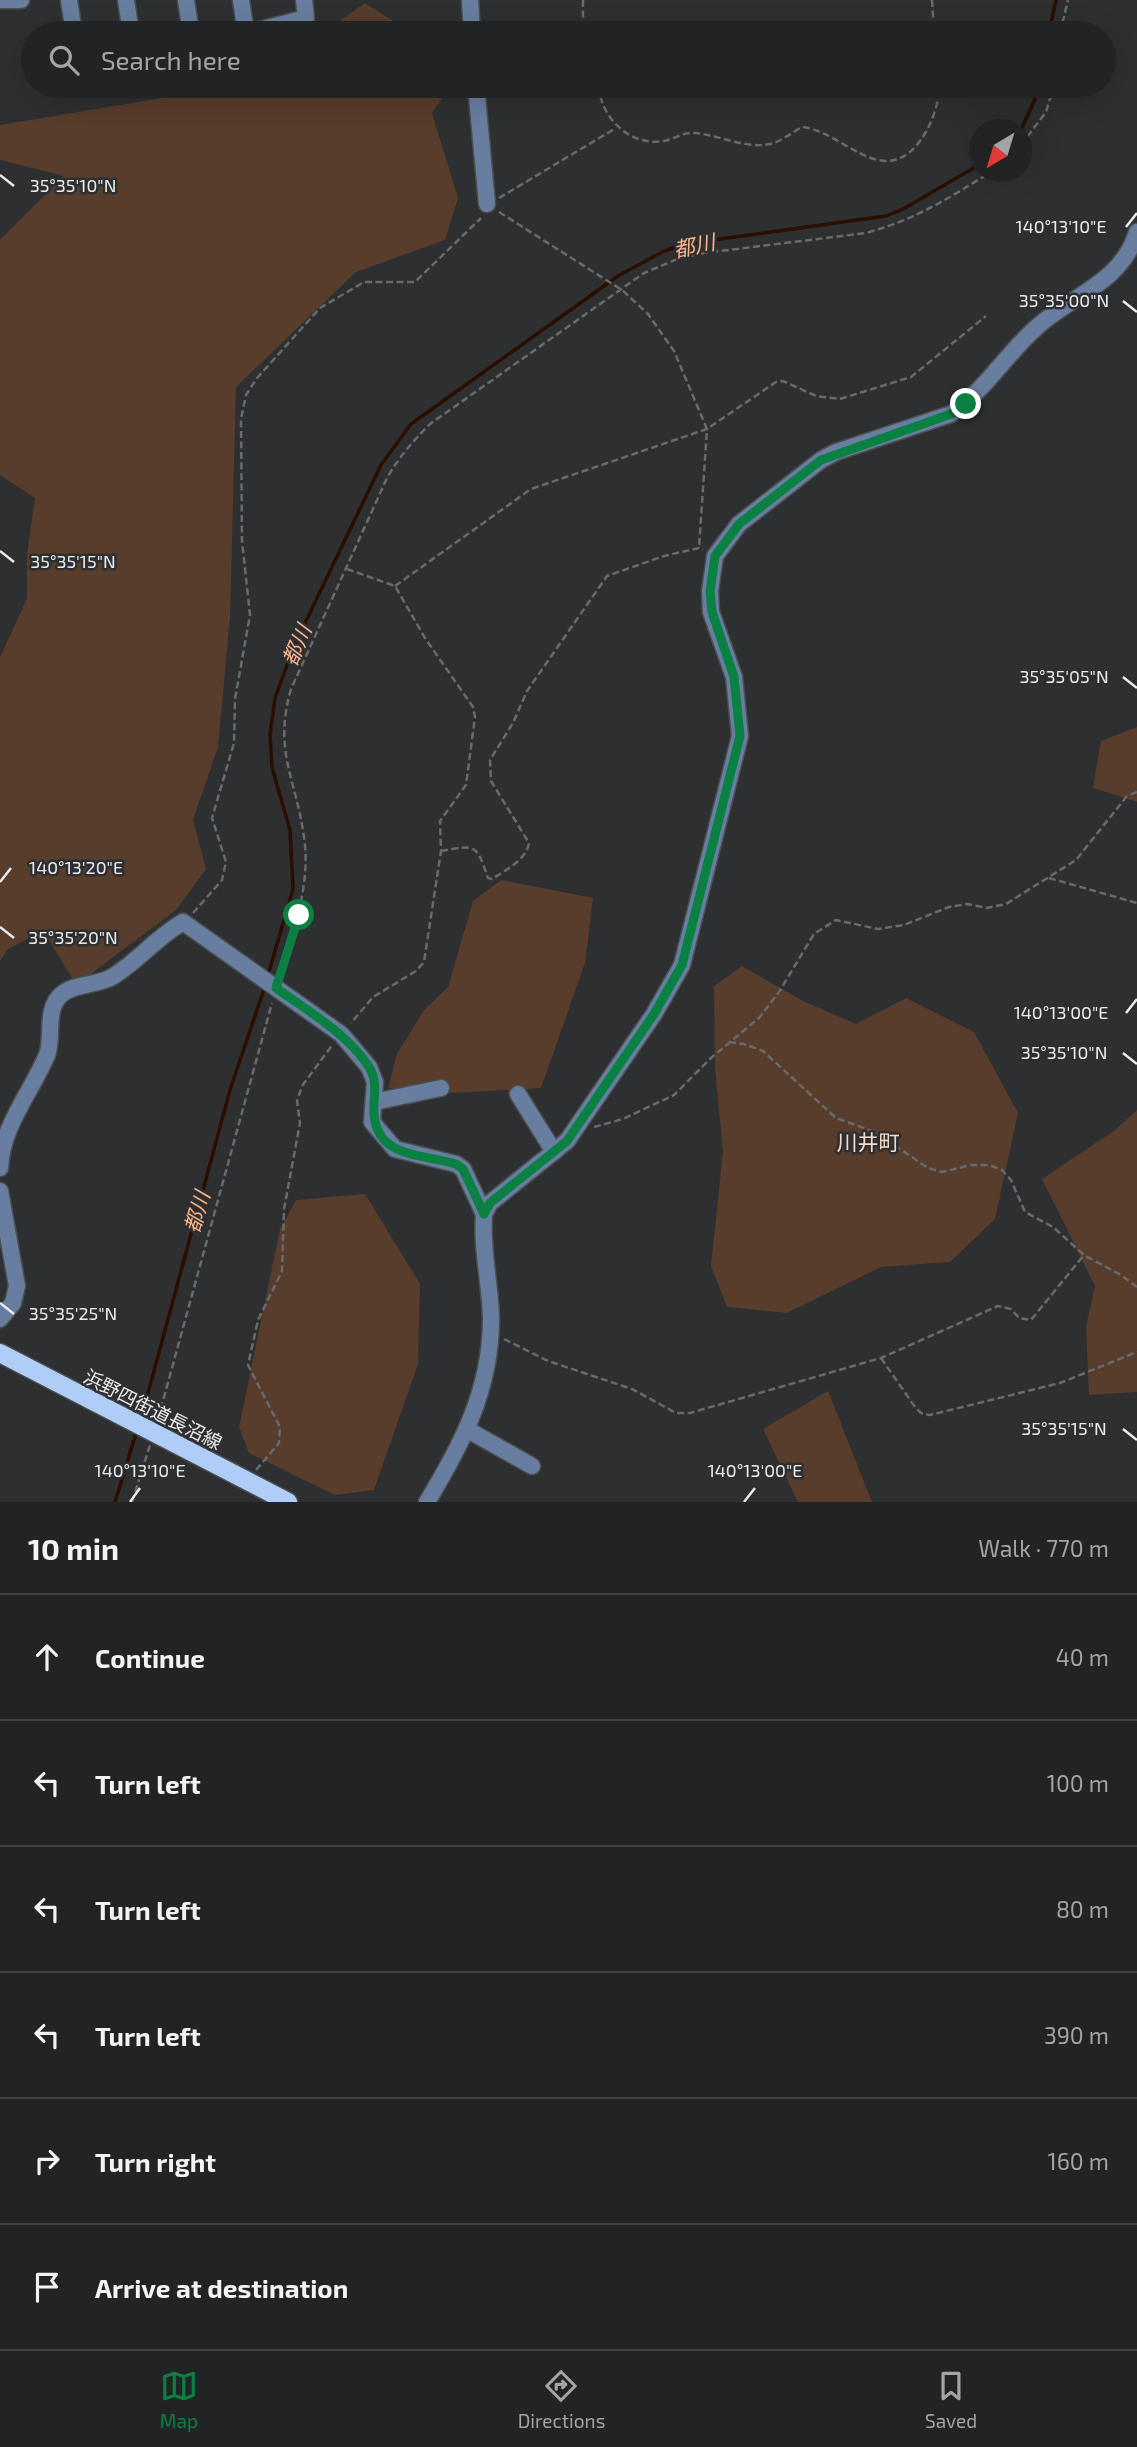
<!DOCTYPE html>
<html lang="en">
<head>
<meta charset="utf-8">
<style>
  body { margin:0; font-family:"Exo 2","Noto Sans JP",sans-serif; background:#2e2f32; color:#f1f3f6 }
  .compass { position:absolute; left:969px; top:119px; width:63px; height:63px; border-radius:50%; background:#222325; box-shadow:0 7px 28px #0002; rotate:218deg }
  .stop { position:absolute; width:21px; height:21px; margin:-16px; border:5px solid #0b8043; border-radius:50%; background:#fff }
  .stop.end { background:#0b8043; border-color:#fff; box-shadow:0 2px 7px #0008 }
  .list { margin:0; padding:0; list-style:none }
  h2 { display:flex; justify-content:space-between; align-items:center; height:91px; margin:0; padding:0 28px; font-size:30px }
  h2 small { font-size:23px; font-weight:400; color:#a2a4a7 }
  .list li { display:grid; grid-template-columns:46px 1fr auto; gap:21px; align-items:center; box-sizing:border-box; height:126px; padding:0 28px; border-top:2px solid #3f4042 }
  .list b { display:block; font-size:26px; white-space:nowrap }
  .list em { font-size:23px; font-style:normal; color:#a2a4a7 }
  .icon { flex:none; width:38px; height:38px; fill:none; stroke:currentColor; stroke-width:2; stroke-linecap:round; stroke-linejoin:round }
  .map { position:relative; flex:none; width:1137px; height:1502px; overflow:hidden }
  .search { position:absolute; background:#222325; box-shadow:0 7px 28px #0002; left:21px; right:21px; top:21px; height:77px; display:flex; align-items:center; gap:18px; box-sizing:border-box; padding:0 24px; border-radius:38px; color:#a2a4a7; font-size:26px }
  .sheet { height:847px; background:#222325 }
  nav { display:flex; justify-content:space-around; align-items:center; box-sizing:border-box; height:98px; border-top:2px solid #3f4042; background:#222325; font-size:19px; color:#a2a4a7 }
  nav a { display:grid; justify-items:center; gap:4px }
  nav .on { color:#0b8043 }
  .map>svg:first-child { display:block }
</style>
</head>
<body>
<div class="map">
<svg width="1137" height="1502" viewBox="0 0 1137 1502">
  <rect width="100%" height="100%" fill="#2e2f31"/>
  <g fill="#583c2c">
    <path d="M365 3 412 33H323Z"/>
    <path d="M235 86H451L432 113 458 198 445 240 356 272 236 387 230 617 218 747 193 820 206 869 176 910 76 985 43 930 7 950 0 961V657L27 599V555L35 498 0 475V240L64 176 0 160V125Z"/>
    <path d="M1137 727V802L1093 788 1101 741Z"/>
    <path d="M501 880 593 898 585 963 541 1088 455 1093 388 1088 397 1054 424 1010 448 987 473 901Z"/>
    <path d="M742 966 803 1001 856 1024 906 998 974 1032 1018 1113 995 1219 950 1262 881 1267 787 1313 727 1307 711 1266 723 1151 715 1069 714 986Z"/>
    <path d="M1137 1110V1392L1089 1395 1086 1326 1095 1286 1042 1179 1115 1130Z"/>
    <path d="M365 1194 420 1284 418 1364 374 1490 335 1495 249 1453 239 1427 280 1229 296 1200Z"/>
    <path d="M828 1391 872 1502H798L763 1429Z"/>
  </g>
  <g fill="none" stroke-linecap="round" stroke-linejoin="round">
    <g stroke="#2b0e00" stroke-width="3.5">
      <path d="M1049 33 1056 0"/>
      <path d="M1021 130 1041 86"/>
      <path d="M268 975 293 889 290 830 272 768 270 735 275 698 294 646 381 465 411 424 618 276 664 251 684 244 886 216 903 209 979 165"/>
      <path d="M141 1419 230 1090 265 986"/>
      <path d="M115 1502 137 1430"/>
    </g>
    <g stroke="#4c4d4f" stroke-width="19">
      <g id="minor">
        <path d="M0 0H21"/>
        <path d="M69 0 74 33"/>
        <path d="M126 0 131 33"/>
        <path d="M186 0 191 33"/>
        <path d="M241 0 246 33"/>
        <path d="M470 0 472 33"/>
        <path d="M247 33 306 18 304 0"/>
        <path d="M476 86 487 204"/>
        <path d="M518 1094 554 1152"/>
        <path d="M374 1102 441 1088"/>
        <path d="M0 1168C2 1125 31 1093 47 1055 54 1036 44 1009 62 994 75 983 96 986 112 977 138 961 157 937 183 922L341 1034 369 1067 375 1082 372 1122 395 1149 456 1164 463 1169 484 1214"/>
        <path d="M0 1191 17 1286 13 1303 0 1319"/>
        <path d="M468 1430 532 1466"/>
        <path d="M427 1502C462 1444 490 1391 491 1322 491 1286 481 1250 484 1214L490 1203 567 1141 654 1014 682 965 740 736 734 677 711 612 710 591 715 556 739 524 821 460 836 452 951 414C985 390 1007 353 1038 326 1073 295 1122 282 1137 232"/>
      </g>
    </g>
    <g stroke="#4c4d4f" stroke-width="21">
      <path id="major" d="M0 1353 288 1502"/>
    </g>
    <g stroke="#696a6c" stroke-width="2.5" stroke-dasharray="7 3.5" stroke-linecap="butt">
      <path d="M583 0V33"/>
      <path d="M932 0 934 33"/>
      <path d="M1060 33 1068 0"/>
      <path d="M599 86C600 117 630 147 664 141 674 139 684 132 695 133 720 135 749 151 774 143 784 139 793 132 802 127 842 131 879 187 916 146 930 130 938 107 940 86"/>
      <path d="M1021 145 1046 112 1054 86"/>
      <path d="M499 198 616 128"/>
      <path d="M499 212 622 290 648 314 674 351 707 429 699 548"/>
      <path d="M347 569 395 586 425 638 473 707 475 717 466 785 440 821 441 851 424 962 416 971 373 997 351 1023"/>
      <path d="M395 586 531 489 707 429 776 382 783 381 816 396 840 399 911 377 986 316"/>
      <path d="M441 851C476 845 476 843 488 878L492 879C506 870 526 860 529 843L491 781 490 760 513 723 527 691 607 576 664 556 699 548 703 550"/>
      <path d="M1049 878 1137 903"/>
      <path d="M193 913 222 880 226 862 212 818 234 743 235 699 250 615 242 541 241 419 246 395 257 378 320 308 364 282H415L481 218"/>
      <path d="M280 973C294 928 311 885 304 837 296 778 273 752 291 689L387 478C399 457 413 441 430 424L644 273 680 258 704 253 866 233C917 219 947 199 991 172"/>
      <path d="M729 1042 744 1044 763 1051 836 1118 875 1132 928 1168 942 1172 971 1165H989L1002 1170 1011 1180 1025 1212 1053 1227 1084 1255 1121 1275 1137 1287"/>
      <path d="M594 1127 623 1119 674 1095 712 1057 759 1018 779 992 814 934 836 920 878 929 904 925 949 907 967 904 987 908 1006 904 1076 860 1127 796 1137 792"/>
      <path d="M504 1339 548 1361 632 1389 676 1413H690L881 1358 998 1306 1011 1309 1019 1318 1031 1320 1084 1255"/>
      <path d="M881 1358 915 1407 921 1413 930 1415 1060 1383 1137 1352"/>
      <path d="M158 1419 272 1003"/>
      <path d="M256 1470 279 1443 280 1427 248 1365 258 1320 282 1271 284 1209 300 1123 297 1101 302 1086 333 1044"/>
      <path d="M132 1502 150 1445"/>
    </g>
    <use href="#minor" stroke="#677ea0" stroke-width="16"/>
    <use href="#major" stroke="#b0cdf7" stroke-width="18"/>
  </g>
  <g fill="none" stroke-linecap="round" stroke-linejoin="round">
    <path stroke="#0b8043" stroke-width="9" d="M299 915 276 988C308 1011 348 1034 369 1067 376 1078 375 1091 374 1103 370 1158 418 1153 456 1164L463 1169 484 1214 490 1203 567 1141 654 1014 682 965 740 736 734 677 712 612 710 591 715 556 739 524 821 460 951 414 966 404"/>
  </g>
  <path fill="none" stroke="#ebebed" stroke-width="2.5" d="M0 175 14 186M1126 227 1137 213M1123 301 1137 312M0 551 14 562M1123 677 1137 688M0 882 11 868M0 927 14 938M1126 1013 1137 999M1123 1053 1137 1064M0 1303 14 1314M1123 1429 1137 1440M130 1502 140 1488M744 1502 755 1488"/>
  <g text-anchor="middle" dominant-baseline="central" stroke-width="5" stroke-linejoin="round" paint-order="stroke">
    <g font-size="19" fill="#ebebed" stroke="#2e2f31">
      <text transform="translate(153 1409) rotate(27)">浜野四街道長沼線</text>
    </g>
    <g font-size="21" font-style="italic" fill="#fcb48b" stroke="#2e2f31">
      <text transform="translate(694 245) rotate(-12)">都川</text>
      <text transform="translate(296 645) rotate(-67)">都川</text>
      <text transform="translate(196 1212) rotate(-74)">都川</text>
    </g>
    <g font-size="21" fill="#f7d9c9" stroke="#2e2f31">
      <text x="868" y="1141">川井町</text>
    </g>
  </g>
  <g font-size="18" text-anchor="middle" fill="#ebebed" stroke="#2e2f31" stroke-width="5" stroke-linejoin="round" paint-order="stroke">
    <text x="73" y="192">35°35'10"N</text>
    <text x="1061" y="233">140°13'10"E</text>
    <text x="1064" y="307">35°35'00"N</text>
    <text x="73" y="568">35°35'15"N</text>
    <text x="1064" y="683">35°35'05"N</text>
    <text x="76" y="874">140°13'20"E</text>
    <text x="73" y="944">35°35'20"N</text>
    <text x="1061" y="1019">140°13'00"E</text>
    <text x="1064" y="1059">35°35'10"N</text>
    <text x="73" y="1320">35°35'25"N</text>
    <text x="1064" y="1435">35°35'15"N</text>
    <text x="140" y="1477">140°13'10"E</text>
    <text x="755" y="1477">140°13'00"E</text>
  </g>
</svg>
<svg class="compass" viewBox="-18 -18 36 36"><path d="M0-13l5 13h-10z" fill="#e53935"/><path d="M0 13l5-13h-10z" fill="#a2a4a7"/></svg>
<div class="stop" style="left:299px;top:915px"></div>
<div class="stop end" style="left:966px;top:404px"></div>
<div class="search"><svg class="icon" aria-label="search" viewBox="0 0 24 24"><circle cx="10" cy="10" r="6"/><path d="M15 15l6 6"/></svg>Search here</div>
</div>
<section class="sheet">
<h2>10 min<small>Walk · 770 m</small></h2>
<ul class="list">
<li><svg class="icon" aria-label="ahead" viewBox="0 0 24 24"><path d="M12 20V5M6 11l6-6 6 6"/></svg><div><b>Continue</b></div><em>40 m</em></li>
<li><svg class="icon" aria-label="left" viewBox="0 0 24 24"><path d="M17 20v-9H6M10 6l-5 5 5 5"/></svg><div><b>Turn left</b></div><em>100 m</em></li>
<li><svg class="icon" aria-label="left" viewBox="0 0 24 24"><path d="M17 20v-9H6M10 6l-5 5 5 5"/></svg><div><b>Turn left</b></div><em>80 m</em></li>
<li><svg class="icon" aria-label="left" viewBox="0 0 24 24"><path d="M17 20v-9H6M10 6l-5 5 5 5"/></svg><div><b>Turn left</b></div><em>390 m</em></li>
<li><svg class="icon" aria-label="right" viewBox="0 0 24 24"><path d="M7 20v-9h11M14 6l5 5-5 5"/></svg><div><b>Turn right</b></div><em>160 m</em></li>
<li><svg class="icon" aria-label="arrive" viewBox="0 0 24 24"><path d="M6 21V4h12l-3 4 3 4H6"/></svg><div><b>Arrive at destination</b></div></li>
</ul>
</section>
<nav>
<a class="on"><svg class="icon" aria-label="map" viewBox="0 0 24 24"><path d="M3 6l6-2 6 2 6-2v14l-6 2-6-2-6 2zM9 4v14M15 6v14"/></svg>Map</a>
<a><svg class="icon" aria-label="directions" viewBox="0 0 24 24"><path d="M12 3l9 9-9 9-9-9zM9 14v-3h6M13 9l2 2-2 2"/></svg>Directions</a>
<a><svg class="icon" aria-label="saved" viewBox="0 0 24 24"><path d="M7 4h10v16l-5-4-5 4z"/></svg>Saved</a>
</nav>
</body>
</html>
